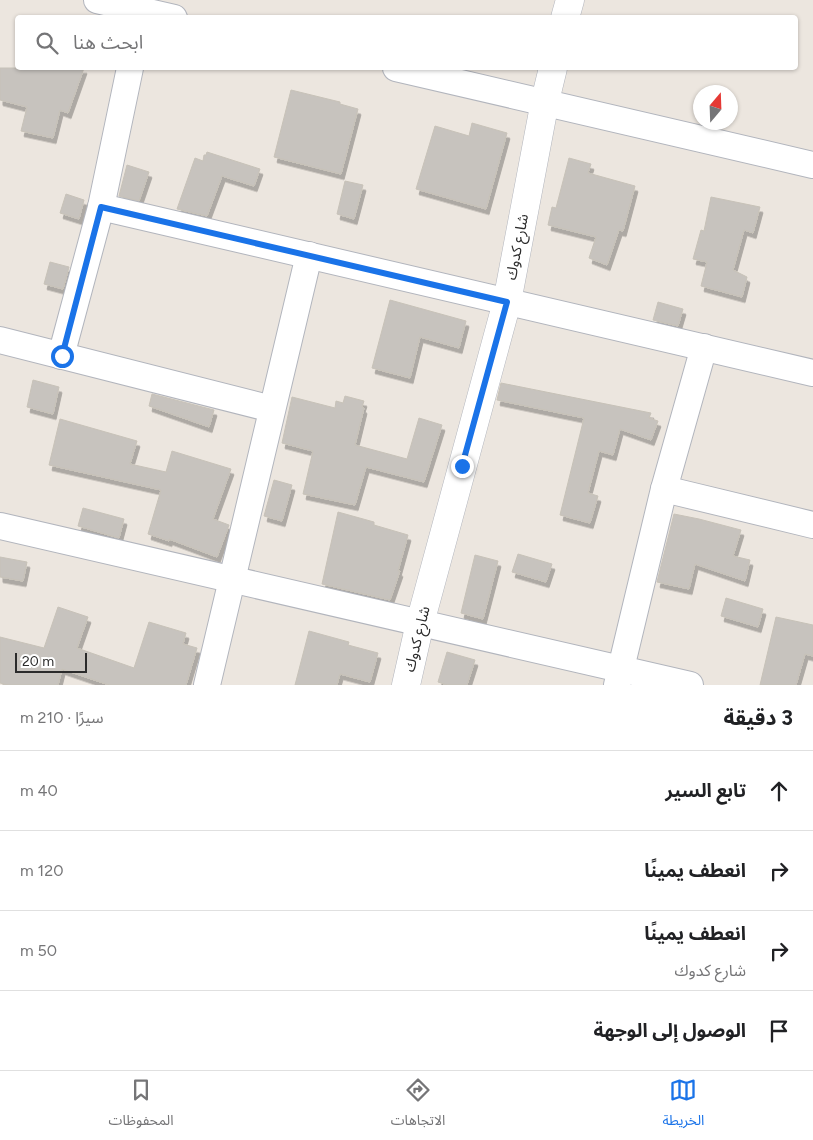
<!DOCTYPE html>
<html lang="ar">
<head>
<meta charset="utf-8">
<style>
  body { margin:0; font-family:Figtree,"Noto Sans Arabic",sans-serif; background:#f2f2f2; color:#202124; direction:rtl }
  .compass { position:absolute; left:693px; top:85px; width:45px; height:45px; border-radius:50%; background:#fff; box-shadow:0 1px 4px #0004; rotate:19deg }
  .scale { position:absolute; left:15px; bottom:12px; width:72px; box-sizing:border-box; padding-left:5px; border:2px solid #2b2b2b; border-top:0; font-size:14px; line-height:18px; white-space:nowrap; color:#2b2b2b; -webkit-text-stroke:4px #fff; paint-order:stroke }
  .stop { position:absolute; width:15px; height:15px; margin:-11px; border:4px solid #1a73e8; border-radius:50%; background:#fff }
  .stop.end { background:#1a73e8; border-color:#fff; box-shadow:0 1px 5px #0008 }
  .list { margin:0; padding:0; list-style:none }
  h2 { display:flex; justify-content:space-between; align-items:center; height:65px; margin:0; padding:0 20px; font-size:21px }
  h2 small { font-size:16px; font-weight:400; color:#757577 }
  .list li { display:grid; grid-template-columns:32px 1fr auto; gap:15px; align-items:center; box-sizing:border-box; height:80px; padding:0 20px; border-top:1px solid #e0e0e0 }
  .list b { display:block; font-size:19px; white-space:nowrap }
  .list p { margin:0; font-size:16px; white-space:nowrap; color:#757577 }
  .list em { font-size:16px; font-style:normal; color:#757577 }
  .icon { flex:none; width:28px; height:28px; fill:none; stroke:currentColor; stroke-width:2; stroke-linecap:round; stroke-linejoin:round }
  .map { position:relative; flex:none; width:813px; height:685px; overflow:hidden; direction:ltr }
  .search { position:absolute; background:#fff; box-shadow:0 1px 4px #0004; left:15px; right:15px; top:15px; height:55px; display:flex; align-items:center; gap:12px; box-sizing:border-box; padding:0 18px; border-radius:5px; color:#757577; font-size:19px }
  .sheet { height:385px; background:#fff }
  nav { display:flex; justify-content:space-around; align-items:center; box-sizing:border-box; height:70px; border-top:1px solid #e0e0e0; background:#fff; font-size:14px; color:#757577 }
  nav a { display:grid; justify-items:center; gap:2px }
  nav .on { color:#1a73e8 }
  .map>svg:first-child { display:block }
</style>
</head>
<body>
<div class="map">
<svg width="813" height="685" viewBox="0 0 813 685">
  <defs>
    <filter id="shadow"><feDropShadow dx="3" dy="5.5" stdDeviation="0" flood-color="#0004"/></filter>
  </defs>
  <rect width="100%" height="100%" fill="#ece6df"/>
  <g fill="#c7c3be" stroke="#c7c2b8" filter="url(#shadow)">
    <path d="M0 68H84L68 113 60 110 53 138 21 131 27 107 0 100Z"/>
    <path d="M291 90 340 102V104L358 109 341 174 274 157Z"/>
    <path d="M472 123 507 133 486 209 416 189 435 126 469 136Z"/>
    <path d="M207 152 260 169 254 186 222 176 207 216 177 209 195 158 203 161 204 155H206Z"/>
    <path d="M569 158 591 164 588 173 635 186 623 231 619 230 607 265 589 258 596 237 548 225 552 207 556 208Z"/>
    <path d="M127 165 149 172 139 201 119 196Z"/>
    <path d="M345 181 363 185 354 219 337 214Z"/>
    <path d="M66 194 84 200 79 219 60 213Z"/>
    <path d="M711 197 760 207 753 233 744 230 733 270 747 277 742 297 701 286 707 262 693 259 701 230 704 231Z"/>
    <path d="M50 262 69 267 63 289 44 284Z"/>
    <path d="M390 300 466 321 459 348 420 337 410 378 372 368Z"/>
    <path d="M658 302 683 309 678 326 653 320Z"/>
    <path d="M33 380 59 387 53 414 27 407Z"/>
    <path d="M501 383 651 413 649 418 658 421 651 440 620 429 613 455 599 451 588 493 598 496 590 523 560 515 584 418 497 400Z"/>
    <path d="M152 394 214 410 209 427 149 406Z"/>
    <path d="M345 396 364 401 362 407 364 408 355 445 407 459 419 418 442 425 424 482 366 467 355 505 303 494 313 451 282 443 292 397 335 408 336 401 343 403Z"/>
    <path d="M60 419 137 441 130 464 166 472 172 451 231 469 213 519 229 525 217 557 169 539V541L148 534 161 490 49 465Z"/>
    <path d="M274 480 292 485 282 521 264 516Z"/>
    <path d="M83 508 124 519 119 538 78 526Z"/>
    <path d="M338 512 374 522V525L408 535 398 571H400L390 600 322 584Z"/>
    <path d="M674 514 699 519 741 530 733 556 750 560 745 581 695 564 689 589 657 582Z"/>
    <path d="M518 554 552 564 546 582 512 572Z"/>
    <path d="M475 555 498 561 483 619 461 613Z"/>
    <path d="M0 557 27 562 23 581 0 577Z"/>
    <path d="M726 598 763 609 758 627 721 616Z"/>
    <path d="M58 607 88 617 77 648 134 668 149 622 186 633 183 644 197 648 186 685H109L62 669 58 685H8L0 683V637L44 648Z"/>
    <path d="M776 617 813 625V656L805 654 796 685H760Z"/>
    <path d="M309 631 349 642 348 645 378 653 370 682 340 674 337 685H295Z"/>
    <path d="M447 652 475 660 467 685H447L438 682Z"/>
  </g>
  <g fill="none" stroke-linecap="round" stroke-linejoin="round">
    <g stroke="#b2b5bd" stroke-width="28">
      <g id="minor">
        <path d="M97 0 174 18"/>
        <path d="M396 68 813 165"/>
        <path d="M101 207 813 373"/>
        <path d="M0 340 272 409"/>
        <path d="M61 356 101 207 130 68"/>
        <path d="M664 489 813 525"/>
        <path d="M0 526 690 685"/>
        <path d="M207 685 309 255"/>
        <path d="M617 685 664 489 704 347"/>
      </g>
    </g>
    <g stroke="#b2b5bd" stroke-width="29">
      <g id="tertiary">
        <path d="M565 18 570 0"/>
        <path d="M406 685 420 623 507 302 545 101 553 68"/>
      </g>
    </g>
    <use href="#minor" stroke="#fff" stroke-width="26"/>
    <use href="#tertiary" stroke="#fff" stroke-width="28"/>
  </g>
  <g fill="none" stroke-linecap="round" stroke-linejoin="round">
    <path stroke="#1a73e8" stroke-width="6" d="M62 356 101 207 507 302 462 466"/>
  </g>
  <g text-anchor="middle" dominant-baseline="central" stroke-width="4.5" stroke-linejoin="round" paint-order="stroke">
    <g font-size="15" fill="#2b2b2b" stroke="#fff">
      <text transform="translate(517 247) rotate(-79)">شارع كدوك</text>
      <text transform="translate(417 639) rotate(-76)">شارع كدوك</text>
    </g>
  </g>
</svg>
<svg class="compass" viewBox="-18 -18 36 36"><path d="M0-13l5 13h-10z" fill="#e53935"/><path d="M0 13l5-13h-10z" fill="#757577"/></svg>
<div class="scale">20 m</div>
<div class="stop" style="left:62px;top:356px"></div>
<div class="stop end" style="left:462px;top:466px"></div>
<div class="search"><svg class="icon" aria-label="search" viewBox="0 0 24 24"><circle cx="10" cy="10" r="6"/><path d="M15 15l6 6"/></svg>ابحث هنا</div>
</div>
<section class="sheet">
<h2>3 دقيقة<small>سيرًا · 210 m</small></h2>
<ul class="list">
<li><svg class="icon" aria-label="ahead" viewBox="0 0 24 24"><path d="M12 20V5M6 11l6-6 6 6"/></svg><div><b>تابع السير</b></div><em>40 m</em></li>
<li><svg class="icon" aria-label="right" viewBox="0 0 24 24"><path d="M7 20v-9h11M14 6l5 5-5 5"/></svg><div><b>انعطف يمينًا</b></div><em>120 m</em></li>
<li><svg class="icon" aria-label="right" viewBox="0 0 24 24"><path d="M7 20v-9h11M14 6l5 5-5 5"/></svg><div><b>انعطف يمينًا</b><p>شارع كدوك</p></div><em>50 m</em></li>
<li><svg class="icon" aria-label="arrive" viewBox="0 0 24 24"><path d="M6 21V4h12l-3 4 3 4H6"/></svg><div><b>الوصول إلى الوجهة</b></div></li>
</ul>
</section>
<nav>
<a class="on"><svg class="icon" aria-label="map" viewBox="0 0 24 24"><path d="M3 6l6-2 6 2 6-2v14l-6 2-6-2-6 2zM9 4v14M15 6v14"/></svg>الخريطة</a>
<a><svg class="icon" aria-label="directions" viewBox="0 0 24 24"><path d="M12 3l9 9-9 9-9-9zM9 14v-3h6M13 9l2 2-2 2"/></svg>الاتجاهات</a>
<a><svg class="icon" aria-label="saved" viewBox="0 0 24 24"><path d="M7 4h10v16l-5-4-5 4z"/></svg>المحفوظات</a>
</nav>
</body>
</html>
